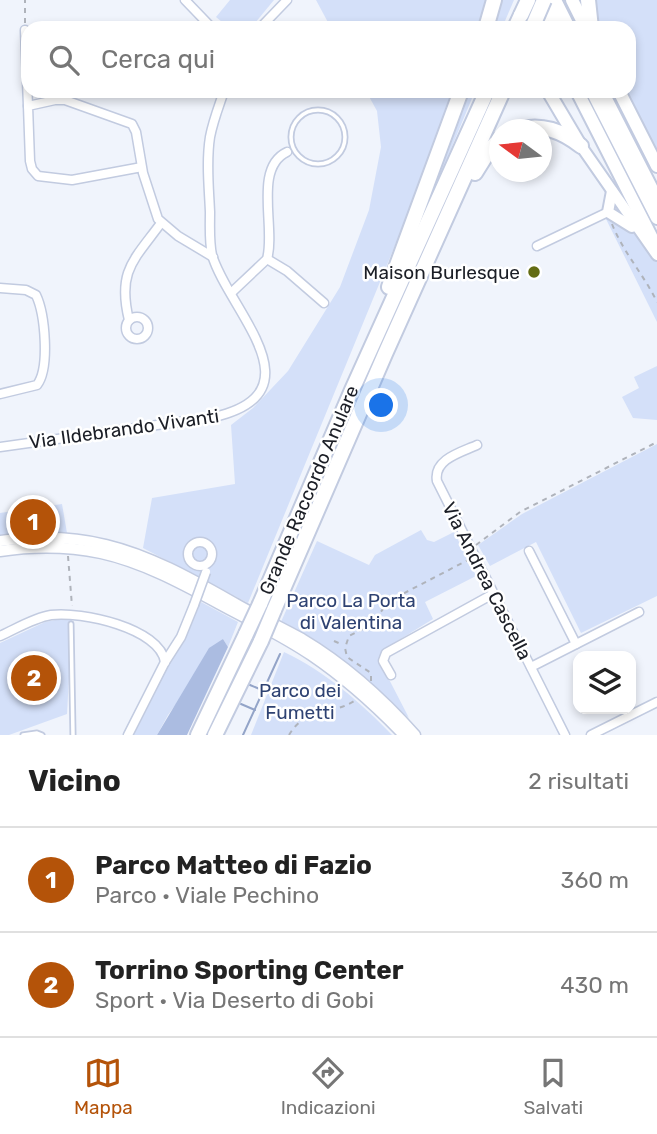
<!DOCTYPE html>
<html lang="it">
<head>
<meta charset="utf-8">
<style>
  body { margin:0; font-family:Rubik,sans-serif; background:#f2f2f2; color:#222 }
  .controls { position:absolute; right:21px; bottom:21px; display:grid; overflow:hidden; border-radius:14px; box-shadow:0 4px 10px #0003 }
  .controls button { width:63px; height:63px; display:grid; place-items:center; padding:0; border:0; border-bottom:2px solid #e0e0e0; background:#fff; color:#222; font:35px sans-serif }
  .compass { position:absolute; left:489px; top:119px; width:63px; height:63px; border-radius:50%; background:#fff; box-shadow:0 4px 10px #0003; rotate:285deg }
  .you { position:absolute; left:382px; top:406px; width:24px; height:24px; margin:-18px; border:5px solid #fff; border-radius:50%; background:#1a73e8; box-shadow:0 0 0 10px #1a73e833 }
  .badge { display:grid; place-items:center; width:46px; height:46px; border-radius:50%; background:#b45309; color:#fff; font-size:23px; font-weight:700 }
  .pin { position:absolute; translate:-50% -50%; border:4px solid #fff; box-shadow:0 2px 7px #0006 }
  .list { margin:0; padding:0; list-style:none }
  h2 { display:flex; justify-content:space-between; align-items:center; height:91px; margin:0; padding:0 28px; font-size:30px }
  h2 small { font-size:23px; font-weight:400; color:#767676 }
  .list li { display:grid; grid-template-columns:46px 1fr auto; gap:21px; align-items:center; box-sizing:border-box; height:105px; padding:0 28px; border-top:2px solid #e0e0e0 }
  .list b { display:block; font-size:26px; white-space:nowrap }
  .list p { margin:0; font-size:23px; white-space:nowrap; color:#767676 }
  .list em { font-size:23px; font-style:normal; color:#767676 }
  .icon { flex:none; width:38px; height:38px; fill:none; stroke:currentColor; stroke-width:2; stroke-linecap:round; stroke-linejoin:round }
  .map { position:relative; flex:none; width:657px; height:735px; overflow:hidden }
  .search { position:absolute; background:#fff; box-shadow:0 4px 10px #0003; left:21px; right:21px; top:21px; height:77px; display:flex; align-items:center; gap:18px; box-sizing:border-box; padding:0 24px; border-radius:21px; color:#767676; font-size:26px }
  .sheet { height:301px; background:#fff }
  nav { display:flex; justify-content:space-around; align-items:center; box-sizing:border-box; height:98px; border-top:2px solid #e0e0e0; background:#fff; font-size:19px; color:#767676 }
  nav a { display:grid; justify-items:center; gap:4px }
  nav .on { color:#b45309 }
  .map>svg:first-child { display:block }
</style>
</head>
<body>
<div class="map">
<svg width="657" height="735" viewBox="0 0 657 735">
  <rect width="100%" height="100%" fill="#f0f4fc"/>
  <g fill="#d4e0f9">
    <path d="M230 0H274L251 28H229L216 17Z"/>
    <path d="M316 0H514L502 28H331Z"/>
    <path d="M594 0H657V156L625 91H629V28H597Z"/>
    <path d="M366 91H475L431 197 396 243 248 603 143 548 152 498 235 484 231 425 253 408 288 371 340 287 369 210 381 147 377 111Z"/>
    <path d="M607 216C623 226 650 242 657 261 657 273 657 308 657 322L605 217Z"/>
    <path d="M657 366V420L633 418 622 397 639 388 634 377Z"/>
    <path d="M657 444V596L581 633 536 542 490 566 478 545 522 514Z"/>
    <path d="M62 504 67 533 28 531 0 535V513Z"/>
    <path d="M421 530 427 540 434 542 454 532 476 576 425 602 433 619 386 648 379 660 409 718 347 667 280 624 317 541 369 565 375 555Z"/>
    <path d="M201 602 238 622 228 647 223 639 168 715 157 735H133Z"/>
    <path d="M60 619 72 620 67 714 9 735H0V643L45 622Z"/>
    <path d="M284 652C325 671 361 703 392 735H251Z"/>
  </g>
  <path fill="#abbce1" d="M223 639 228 647 187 735H157L209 648Z"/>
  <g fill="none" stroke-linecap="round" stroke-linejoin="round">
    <g stroke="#93a4c8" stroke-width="2">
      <path d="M250 685 262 690"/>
      <path d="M241 704 255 710"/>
      <path d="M243 735 280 654"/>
    </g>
    <g stroke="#c2cbe0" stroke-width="7">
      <g id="service">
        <circle cx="318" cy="137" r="27"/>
        <path d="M71 624 73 735"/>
        <path d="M23 735 37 733 42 735"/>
      </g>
    </g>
    <g stroke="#c2cbe0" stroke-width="11">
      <g id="minor">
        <path d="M185 0 212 28"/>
        <path d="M260 28 287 0"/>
        <path d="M25 30 28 106"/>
        <path d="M142 167 72 180 38 176 32 169 30 161 28 106 55 100H65L132 124 136 132 143 173 158 219 178 236 213 257"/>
        <path d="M537 246 608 212"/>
        <path d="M267 259 287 271 324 303"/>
        <path d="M0 288 26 290 36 295C45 314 50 368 37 385L0 394"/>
        <path d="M231 293 267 259C276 228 253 168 287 152"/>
        <circle cx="137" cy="328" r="11"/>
        <path d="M129 320C117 271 134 260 161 223"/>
        <path d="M477 445C462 452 433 459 437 481L565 735"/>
        <path d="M0 447 214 417C322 392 228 310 212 255 209 241 210 226 210 212 209 188 206 162 210 137 213 121 219 106 224 91"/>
        <circle cx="200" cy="554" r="12"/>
        <path d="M529 551 576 644"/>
        <path d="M0 636C16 629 33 618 51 615 81 611 160 628 165 662"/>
        <path d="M531 667 639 612"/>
        <path d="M391 675 383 661 386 653 493 594"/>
        <path d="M128 735 165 662 181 637 194 605"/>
        <path d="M591 735 657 702"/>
      </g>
    </g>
    <g stroke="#c2cbe0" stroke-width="13">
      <g id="tertiary">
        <path d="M0 541C35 536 71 536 106 545 152 556 195 581 236 604 257 616 280 627 302 639 344 664 383 699 415 735"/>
        <path d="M0 551C34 546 67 546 101 553 142 562 181 583 218 603 249 620 282 635 311 655 345 678 376 706 404 735"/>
      </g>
    </g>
    <g stroke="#c2cbe0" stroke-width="14">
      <g id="secondary">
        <path d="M581 146 657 255"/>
        <path d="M612 191 608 212 632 227"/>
      </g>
    </g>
    <g stroke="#c2cbe0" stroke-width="16">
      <g id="primary">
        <path d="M572 0 586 28"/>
        <path d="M535 7 546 28"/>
        <path d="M548 91 580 145"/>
        <path d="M577 91 657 248"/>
        <path d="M619 91 657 166"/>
      </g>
    </g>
    <g stroke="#c2cbe0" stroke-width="16">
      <g id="trunk">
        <path d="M544 0 559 28"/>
        <path d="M555 0 569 28"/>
        <path d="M592 91 657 218"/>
        <path d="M602 91 657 199"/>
      </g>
    </g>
    <g stroke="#c2cbe0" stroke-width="18">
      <g id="motorway">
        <path d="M588 0 591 28"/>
        <path d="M486 28 494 0"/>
        <path d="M515 28 521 15"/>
        <path d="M517 130C542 123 562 131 581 146"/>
        <path d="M475 173 490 149 500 139"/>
        <path d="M389 287 461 91"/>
        <path d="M260 604 352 390 487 91"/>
        <path d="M274 610 385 354 503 91"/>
        <path d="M198 735 246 634"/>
        <path d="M215 735 261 641"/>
      </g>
    </g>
    <g stroke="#afb3bb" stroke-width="2" stroke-dasharray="5 5" stroke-linecap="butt">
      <path d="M25 23V0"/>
      <path d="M612 224C623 252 644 275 657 302"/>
      <path d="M476 545 520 512 657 442"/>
      <path d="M68 556 72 606"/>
      <path d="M334 641 343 645"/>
      <path d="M371 681V673L347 657 345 648 349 636 371 625 389 601 468 560"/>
      <path d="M289 735C306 706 331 716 354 701"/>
    </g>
    <use href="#service" stroke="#fff" stroke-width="3.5"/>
    <use href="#minor" stroke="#fff" stroke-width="8"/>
    <use href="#tertiary" stroke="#fff" stroke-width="10"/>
    <use href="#secondary" stroke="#fff" stroke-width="10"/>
    <use href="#primary" stroke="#fff" stroke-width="12"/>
    <use href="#trunk" stroke="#fff" stroke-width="12"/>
    <use href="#motorway" stroke="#fff" stroke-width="14"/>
    <g stroke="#c2cbe0" stroke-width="11" stroke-linecap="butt">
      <path id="minor-bridge" d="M194 605 206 572"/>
    </g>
    <g stroke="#c2cbe0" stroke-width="18" stroke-linecap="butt">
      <g id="motorway-bridge">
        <path d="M521 15 528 0"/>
        <path d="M532 28 544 0"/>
        <path d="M246 634 260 604"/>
        <path d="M261 641 274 610"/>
      </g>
    </g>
    <use href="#minor-bridge" stroke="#fff" stroke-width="8"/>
    <use href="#motorway-bridge" stroke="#fff" stroke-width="14"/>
  </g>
  <circle fill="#636c13" stroke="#fff" stroke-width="2.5" cx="534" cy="272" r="7"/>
  <g text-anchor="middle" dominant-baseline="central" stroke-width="5" stroke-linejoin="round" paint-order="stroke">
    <g font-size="19" fill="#1b1e26" stroke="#fff" text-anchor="end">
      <text x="520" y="272">Maison Burlesque</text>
    </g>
    <g font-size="19" fill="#1b1e26" stroke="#fff">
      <text transform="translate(124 429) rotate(-8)">Via Ildebrando Vivanti</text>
      <text transform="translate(309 490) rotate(-67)">Grande Raccordo Anulare</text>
      <text transform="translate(487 581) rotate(63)">Via Andrea Cascella</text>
    </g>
    <g font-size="19" fill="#2e4272" stroke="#fff">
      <text x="351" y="600">Parco La Porta<tspan x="351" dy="22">di Valentina</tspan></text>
      <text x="300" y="690">Parco dei<tspan x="300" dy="22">Fumetti</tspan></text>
    </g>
  </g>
</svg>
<div class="controls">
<button><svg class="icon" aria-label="layers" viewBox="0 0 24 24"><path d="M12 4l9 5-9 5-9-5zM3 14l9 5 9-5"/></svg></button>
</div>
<svg class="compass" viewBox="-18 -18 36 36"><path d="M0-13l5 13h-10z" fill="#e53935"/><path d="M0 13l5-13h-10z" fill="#767676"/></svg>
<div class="you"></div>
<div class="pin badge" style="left:33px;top:522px">1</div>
<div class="pin badge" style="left:34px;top:678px">2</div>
<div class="search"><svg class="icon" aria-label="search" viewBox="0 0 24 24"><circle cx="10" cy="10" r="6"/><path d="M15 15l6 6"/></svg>Cerca qui</div>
</div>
<section class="sheet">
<h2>Vicino<small>2 risultati</small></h2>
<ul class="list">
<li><span class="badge">1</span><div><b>Parco Matteo di Fazio</b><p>Parco · Viale Pechino</p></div><em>360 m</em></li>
<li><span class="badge">2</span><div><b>Torrino Sporting Center</b><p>Sport · Via Deserto di Gobi</p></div><em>430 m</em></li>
</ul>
</section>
<nav>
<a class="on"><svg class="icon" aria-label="map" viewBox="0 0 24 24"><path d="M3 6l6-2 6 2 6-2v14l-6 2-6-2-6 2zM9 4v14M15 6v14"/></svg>Mappa</a>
<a><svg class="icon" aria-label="directions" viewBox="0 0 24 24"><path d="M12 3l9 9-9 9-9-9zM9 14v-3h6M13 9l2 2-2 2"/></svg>Indicazioni</a>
<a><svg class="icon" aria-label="saved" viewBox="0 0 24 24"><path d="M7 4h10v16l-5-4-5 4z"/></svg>Salvati</a>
</nav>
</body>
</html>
